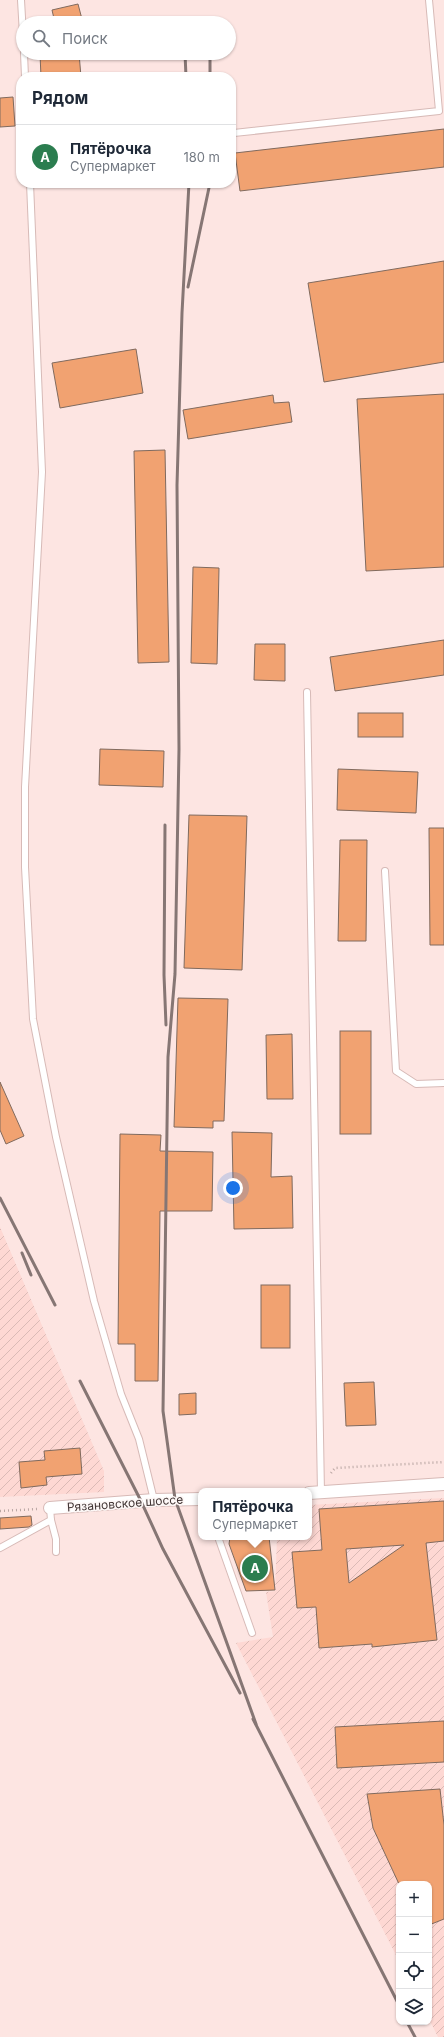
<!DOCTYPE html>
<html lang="ru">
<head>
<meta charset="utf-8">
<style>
  body { margin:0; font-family:Inter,sans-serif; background:#f2f2f3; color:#1f2937 }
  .controls { position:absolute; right:12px; bottom:12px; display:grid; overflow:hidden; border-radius:8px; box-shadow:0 1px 3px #0004 }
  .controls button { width:36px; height:36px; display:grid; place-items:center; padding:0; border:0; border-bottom:1px solid #e0e1e3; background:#fff; color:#1f2937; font:20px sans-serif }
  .you { position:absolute; left:233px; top:1188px; width:14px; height:14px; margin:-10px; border:3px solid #fff; border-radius:50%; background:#1a73e8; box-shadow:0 0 0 6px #1a73e833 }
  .badge { display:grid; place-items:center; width:26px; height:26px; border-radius:50%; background:#2b7d4f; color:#fff; font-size:13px; font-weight:700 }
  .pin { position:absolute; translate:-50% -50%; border:2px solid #fff; box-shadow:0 1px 4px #0006 }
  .popup { position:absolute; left:198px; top:1488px; width:114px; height:52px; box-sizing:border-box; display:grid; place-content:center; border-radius:8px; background:#fff; filter:drop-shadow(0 1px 3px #0005); font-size:13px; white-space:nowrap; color:#747a83 }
  .popup b { font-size:15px; color:#1f2937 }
  .popup::after { content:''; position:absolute; left:50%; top:100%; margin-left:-8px; border:8px solid transparent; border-top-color:#fff }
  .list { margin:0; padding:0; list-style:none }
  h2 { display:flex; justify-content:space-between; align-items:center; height:52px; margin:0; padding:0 16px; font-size:17px }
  h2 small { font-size:13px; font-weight:400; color:#747a83 }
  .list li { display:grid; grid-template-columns:26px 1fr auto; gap:12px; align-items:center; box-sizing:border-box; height:64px; padding:0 16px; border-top:1px solid #e0e1e3 }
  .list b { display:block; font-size:15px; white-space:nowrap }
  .list p { margin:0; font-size:13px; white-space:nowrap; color:#747a83 }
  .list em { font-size:13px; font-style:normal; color:#747a83 }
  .icon { flex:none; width:22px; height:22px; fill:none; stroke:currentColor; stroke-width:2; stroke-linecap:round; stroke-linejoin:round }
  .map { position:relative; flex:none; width:444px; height:2037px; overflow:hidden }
  .search { position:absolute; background:#fff; box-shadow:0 1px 3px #0004; left:16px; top:16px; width:220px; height:44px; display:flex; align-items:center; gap:10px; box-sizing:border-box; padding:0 14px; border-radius:22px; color:#747a83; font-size:15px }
  .panel { position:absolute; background:#fff; box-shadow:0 1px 3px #0004; left:16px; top:72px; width:220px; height:116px; border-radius:16px }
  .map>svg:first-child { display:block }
</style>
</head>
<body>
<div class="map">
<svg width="444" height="2037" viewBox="0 0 444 2037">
  <defs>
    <pattern id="industrial-furrows" width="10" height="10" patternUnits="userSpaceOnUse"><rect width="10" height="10" fill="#fed8d3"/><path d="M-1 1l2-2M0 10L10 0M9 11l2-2" fill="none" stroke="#dbbab6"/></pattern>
  </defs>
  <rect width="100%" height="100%" fill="#fde5e2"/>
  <g fill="url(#industrial-furrows)">
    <path d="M0 1227 104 1471V1492L0 1497Z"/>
    <path d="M444 1498V2037H438L429 2019V1884H399V1961L236 1643 273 1637 266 1592 275 1591 277 1537H309V1505Z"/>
  </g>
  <g fill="#f1a271" stroke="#806a5e" fill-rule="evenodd">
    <path d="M78 4 83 23H55L52 10Z"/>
    <path d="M60 53H79L81 77H41L40 54Z"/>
    <path d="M13 97 15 126 0 127V98Z"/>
    <path d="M444 129V167L240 191 235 153Z"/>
    <path d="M444 261V362L324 382 308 283Z"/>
    <path d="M136 349 143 393 60 408 52 363Z"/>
    <path d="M444 394V567L366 571 357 399Z"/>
    <path d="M273 395 274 403 289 402 292 422 188 439 183 410Z"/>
    <path d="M165 450 169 662 138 663 134 451Z"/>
    <path d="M193 567 219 568 217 664 191 663Z"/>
    <path d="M444 640V675L335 691 330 657Z"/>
    <path d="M255 644H285V681L254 680Z"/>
    <rect x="358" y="713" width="45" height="24"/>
    <path d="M100 749 164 751 163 787 99 785Z"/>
    <path d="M338 769 418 772 416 813 337 810Z"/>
    <path d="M189 815 247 816 242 970 184 968Z"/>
    <path d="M429 828H444V945H430Z"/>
    <path d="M340 840H367L366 941H338Z"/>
    <path d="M178 998 228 999 224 1121H213V1128L174 1127Z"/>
    <rect x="340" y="1031" width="31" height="103"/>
    <path d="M292 1034 293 1099H267L266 1035Z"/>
    <path d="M0 1082 24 1136 6 1144 0 1130Z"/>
    <path d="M232 1132 272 1133 271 1177 292 1176 293 1228 234 1229Z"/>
    <path d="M120 1134 161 1135 160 1151 213 1152 212 1211H160L158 1381H135V1344H118Z"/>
    <rect x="261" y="1285" width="29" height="63"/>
    <path d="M374 1382 376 1425 346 1426 344 1383Z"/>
    <path d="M196 1393V1414L179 1415V1394Z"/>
    <path d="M80 1448 82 1474 46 1477 47 1485 21 1488 19 1462 45 1460 44 1451Z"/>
    <path d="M444 1501V1541L426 1543 437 1640 372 1647V1644L319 1648 316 1607 297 1608 292 1552 322 1550 319 1509ZM404 1545 349 1583 346 1549Z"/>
    <path d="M31 1516 32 1525 29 1527 0 1529V1518Z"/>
    <path d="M230 1537H269L275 1590 246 1591 229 1544Z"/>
    <path d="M444 1721V1762L337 1768 335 1727Z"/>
    <path d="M440 1789 444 1825V1919L429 1925V1884H399L373 1828 367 1794Z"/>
  </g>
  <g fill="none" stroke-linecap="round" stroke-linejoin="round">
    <g stroke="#d7bab7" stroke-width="8">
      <g id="service">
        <path d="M21 0 23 35"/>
        <path d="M24 53 25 77"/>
        <path d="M234 133 439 111 429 0"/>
        <path d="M30 183 42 472 25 787V867L33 1019 56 1137 94 1301 121 1394 139 1439 154 1500"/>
        <path d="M307 692 321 1493"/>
        <path d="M385 871 396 1071 416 1084 444 1083"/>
        <path d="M51 1520 56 1539V1552"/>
        <path d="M218 1537 252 1633"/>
        <path d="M0 1548 51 1520 50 1508"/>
      </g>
    </g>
    <g stroke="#d7bab7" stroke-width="14">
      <g id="minor">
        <path d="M309 1493 444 1484"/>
        <path d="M50 1508 154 1500 201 1499"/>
      </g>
    </g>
    <g stroke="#b9a6a3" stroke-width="2.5" stroke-dasharray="1 3" stroke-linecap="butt">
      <path d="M331 1473 335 1468 444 1462"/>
      <path d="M0 1511 38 1509"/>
    </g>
    <use href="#service" stroke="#fff" stroke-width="6"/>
    <use href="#minor" stroke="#fff" stroke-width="12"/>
    <g stroke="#867674" stroke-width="3">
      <path d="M185 53 186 77"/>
      <path d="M210 53V77"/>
      <path d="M189 183 182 313 177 485 179 749 175 974 168 1057 163 1411 175 1499 256 1724"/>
      <path d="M188 287 210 183"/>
      <path d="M165 825 164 975 166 1025"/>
      <path d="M0 1198 55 1305"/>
      <path d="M22 1253 31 1275"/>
      <path d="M80 1381 141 1501 163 1549 240 1693"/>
      <path d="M253 1719 399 2005"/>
      <path d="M407 2022 415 2037"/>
    </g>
  </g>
  <g text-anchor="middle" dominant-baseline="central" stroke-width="3" stroke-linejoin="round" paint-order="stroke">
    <g font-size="12" fill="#413534" stroke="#fdf7f6">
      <text transform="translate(125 1503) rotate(-4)">Рязановское шоссе</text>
    </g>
  </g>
</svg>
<div class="controls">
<button>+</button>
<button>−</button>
<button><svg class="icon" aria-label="locate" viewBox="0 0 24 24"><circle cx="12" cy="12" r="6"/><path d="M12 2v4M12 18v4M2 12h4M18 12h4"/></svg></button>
<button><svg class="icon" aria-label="layers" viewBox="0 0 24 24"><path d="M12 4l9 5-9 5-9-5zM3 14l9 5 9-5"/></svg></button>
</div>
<div class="you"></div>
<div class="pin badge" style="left:255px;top:1568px">A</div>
<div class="popup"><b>Пятёрочка</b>Супермаркет</div>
<div class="search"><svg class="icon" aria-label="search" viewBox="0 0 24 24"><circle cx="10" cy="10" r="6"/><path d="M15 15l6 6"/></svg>Поиск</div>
<section class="panel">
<h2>Рядом<small></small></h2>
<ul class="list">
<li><span class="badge">A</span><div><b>Пятёрочка</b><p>Супермаркет</p></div><em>180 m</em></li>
</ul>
</section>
</div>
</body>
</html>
